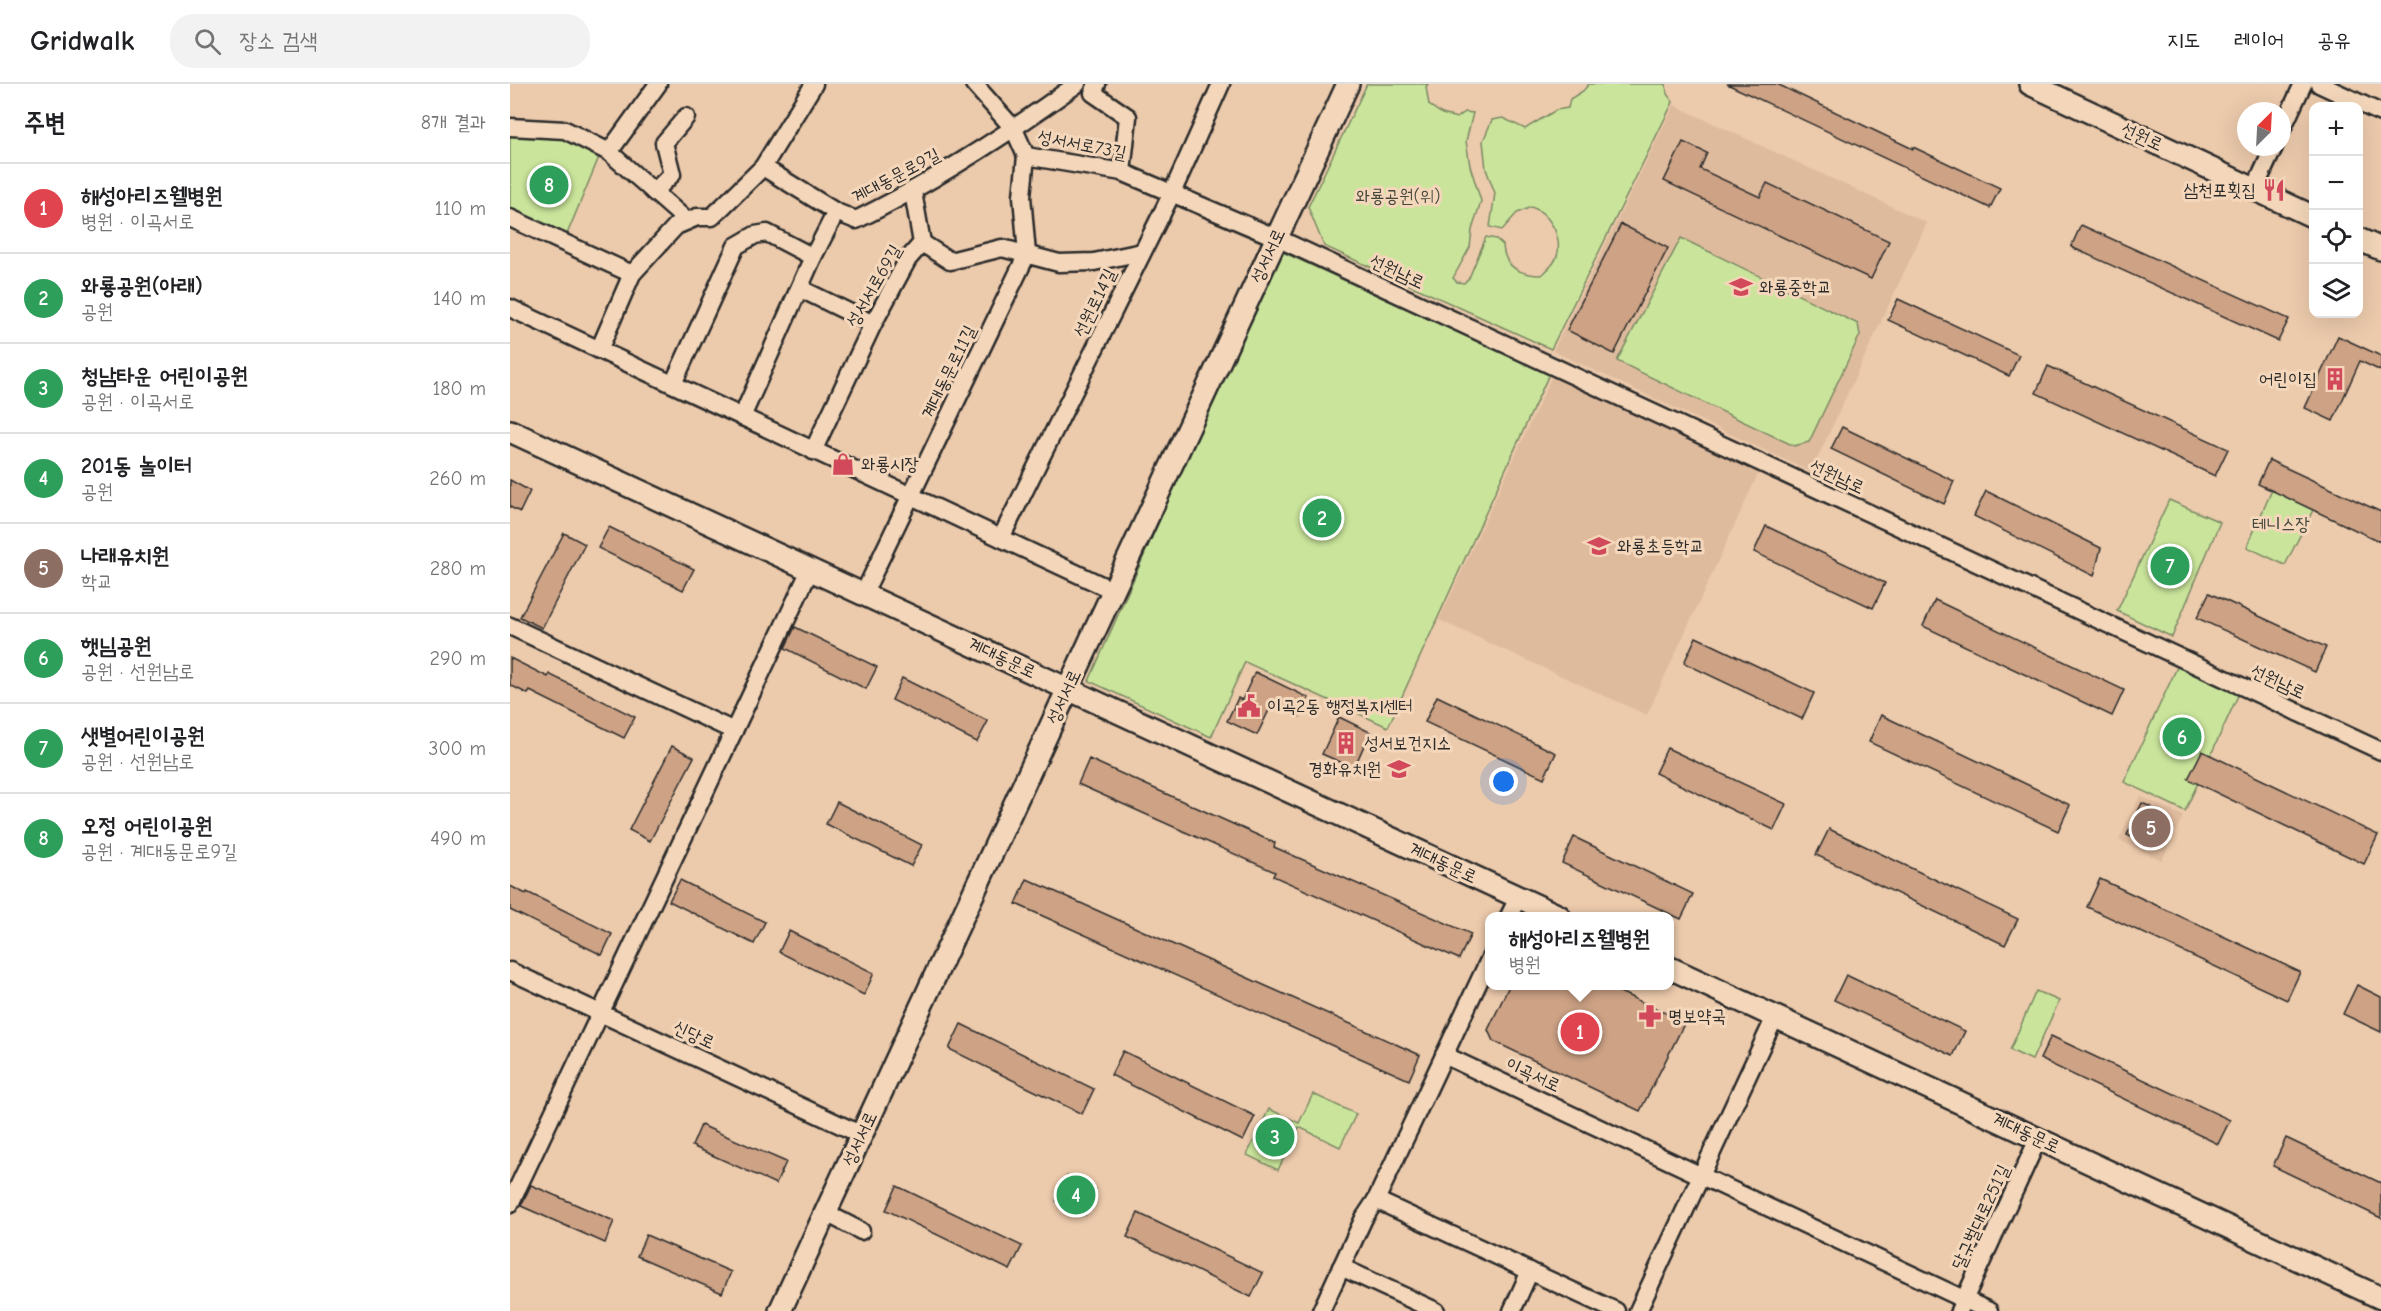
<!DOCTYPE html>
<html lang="ko">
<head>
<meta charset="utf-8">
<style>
  body { margin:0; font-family:"Comic Neue","Poor Story",sans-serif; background:#f2f2f2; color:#202124 }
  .controls { position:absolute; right:18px; top:18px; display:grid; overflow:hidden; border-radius:12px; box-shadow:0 6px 24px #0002 }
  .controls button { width:54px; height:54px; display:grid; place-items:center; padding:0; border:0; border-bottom:2px solid #e0e0e0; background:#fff; color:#202124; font:30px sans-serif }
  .compass { position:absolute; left:1727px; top:18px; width:54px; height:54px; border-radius:50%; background:#fff; box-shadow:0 6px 24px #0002; rotate:24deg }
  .you { position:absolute; left:994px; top:698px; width:21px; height:21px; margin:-15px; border:4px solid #fff; border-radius:50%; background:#1a73e8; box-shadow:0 0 0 9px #1a73e833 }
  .badge { display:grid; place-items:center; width:39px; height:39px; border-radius:50%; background:#0b8043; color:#fff; font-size:20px; font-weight:700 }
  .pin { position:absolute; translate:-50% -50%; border:3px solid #fff; box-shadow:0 2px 6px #0006 }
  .popup { position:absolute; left:975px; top:828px; width:189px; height:78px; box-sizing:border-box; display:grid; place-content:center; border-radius:12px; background:#fff; filter:drop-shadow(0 2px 4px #0005); font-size:20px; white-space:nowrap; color:#757577 }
  .popup b { font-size:22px; color:#202124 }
  .popup::after { content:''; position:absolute; left:50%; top:100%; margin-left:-12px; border:12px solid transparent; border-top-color:#fff }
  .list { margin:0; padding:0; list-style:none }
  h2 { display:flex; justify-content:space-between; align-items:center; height:78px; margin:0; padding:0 24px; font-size:26px }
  h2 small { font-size:20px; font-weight:400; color:#757577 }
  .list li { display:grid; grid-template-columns:39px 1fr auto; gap:18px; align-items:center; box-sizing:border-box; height:90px; padding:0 24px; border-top:2px solid #e0e0e0 }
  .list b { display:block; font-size:22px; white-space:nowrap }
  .list p { margin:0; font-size:20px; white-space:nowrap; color:#757577 }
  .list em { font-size:20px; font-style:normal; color:#757577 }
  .icon { flex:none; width:33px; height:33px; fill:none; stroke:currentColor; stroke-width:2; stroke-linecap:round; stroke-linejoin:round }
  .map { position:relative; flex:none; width:1871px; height:1227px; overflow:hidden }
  header { display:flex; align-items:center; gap:36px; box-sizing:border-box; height:84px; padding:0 30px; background:#fff; border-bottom:2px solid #e0e0e0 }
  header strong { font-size:28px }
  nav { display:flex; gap:33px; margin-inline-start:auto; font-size:21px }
  .search { width:420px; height:54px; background:#f2f2f2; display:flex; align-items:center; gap:15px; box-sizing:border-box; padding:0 21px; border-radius:24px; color:#757577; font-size:22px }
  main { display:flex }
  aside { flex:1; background:#fff }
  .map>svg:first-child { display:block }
</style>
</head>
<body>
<header>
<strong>Gridwalk</strong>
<div class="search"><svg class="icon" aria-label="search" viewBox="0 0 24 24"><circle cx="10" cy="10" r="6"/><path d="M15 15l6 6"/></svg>장소 검색</div>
<nav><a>지도</a><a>레이어</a><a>공유</a></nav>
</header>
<main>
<aside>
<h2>주변<small>8개 결과</small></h2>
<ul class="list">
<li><span class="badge" style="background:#e0444e">1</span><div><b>해성아리즈웰병원</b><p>병원 · 이곡서로</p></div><em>110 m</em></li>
<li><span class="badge" style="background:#2e9e5b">2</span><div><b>와룡공원(아래)</b><p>공원</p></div><em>140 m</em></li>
<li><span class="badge" style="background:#2e9e5b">3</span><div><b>청남타운 어린이공원</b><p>공원 · 이곡서로</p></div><em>180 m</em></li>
<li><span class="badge" style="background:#2e9e5b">4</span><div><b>201동 놀이터</b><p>공원</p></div><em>260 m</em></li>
<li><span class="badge" style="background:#8d6e63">5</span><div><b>나래유치원</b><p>학교</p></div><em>280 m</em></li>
<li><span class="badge" style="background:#2e9e5b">6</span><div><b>햇님공원</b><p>공원 · 선원남로</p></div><em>290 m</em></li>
<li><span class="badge" style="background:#2e9e5b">7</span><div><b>샛별어린이공원</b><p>공원 · 선원남로</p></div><em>300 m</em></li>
<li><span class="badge" style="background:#2e9e5b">8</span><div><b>오정 어린이공원</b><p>공원 · 계대동문로9길</p></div><em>490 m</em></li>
</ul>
</aside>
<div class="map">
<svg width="1871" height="1227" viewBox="0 0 1871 1227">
  <rect width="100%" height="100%" fill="#eccaac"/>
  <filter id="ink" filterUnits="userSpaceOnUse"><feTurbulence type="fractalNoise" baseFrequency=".0167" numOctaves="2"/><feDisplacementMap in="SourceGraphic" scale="12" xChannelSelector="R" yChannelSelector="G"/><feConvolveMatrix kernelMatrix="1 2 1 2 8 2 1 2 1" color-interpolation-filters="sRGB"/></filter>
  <g filter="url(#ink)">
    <g fill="#dfbb9e">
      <path d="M1164 21 1417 139 1301 388 1043 267Z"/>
      <path d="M1042 292 1249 388 1137 631 929 536Z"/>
      <path d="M1630 712 1673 732 1652 776 1609 756Z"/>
    </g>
    <g fill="#cae59b" stroke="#7a8863" stroke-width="1.5">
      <path d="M857 0H918L916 3 919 21 932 30 947 34 955 28 963 29 956 57 960 82 971 117 962 146 960 163 943 194 947 198 954 199 959 194 976 153 986 155 993 161C994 184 1010 191 1032 191 1038 185 1047 178 1048 168 1051 150 1038 128 1021 123L1007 129 992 146 980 143 985 109 976 85 973 57 982 36 993 34 1015 45 1046 26 1058 24 1060 15 1073 7 1079 0H1156L1157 10 1163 18 1041 265 814 162 798 123Z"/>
      <path d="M0 48 51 53 89 73 55 155 0 130Z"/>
      <path d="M1171 154 1348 240 1350 251 1299 358 1284 362 1107 277Z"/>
      <path d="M768 166 1039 290 878 643 735 578 701 653 579 597Z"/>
      <path d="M1762 406 1803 426 1775 481 1737 463Z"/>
      <path d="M1659 416 1710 438 1662 553 1607 527Z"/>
      <path d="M1669 579 1730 607 1675 727 1614 698Z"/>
      <path d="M1526 907 1549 917 1522 976 1500 966Z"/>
      <path d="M803 1010 846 1030 830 1063 789 1043 768 1086 737 1071 759 1025 789 1039Z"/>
      <path d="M557 1092 586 1105 575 1131 546 1117Z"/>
    </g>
    <g fill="#cda285" stroke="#2b2b2b" stroke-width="1.5">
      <path d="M1217 0H1267L1403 65V63L1490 104 1480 124Z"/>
      <path d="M1173 58 1197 69 1190 85 1250 113 1257 99 1379 157 1361 195 1154 97Z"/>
      <path d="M1111 140 1158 164 1104 270 1057 246Z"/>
      <path d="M1571 141 1779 235 1768 257 1561 163Z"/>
      <path d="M1388 215 1509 271 1499 292 1378 236Z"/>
      <path d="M1828 252 1871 272V287L1850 277 1823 337 1795 324Z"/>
      <path d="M1538 282 1718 365 1705 392 1526 309Z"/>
      <path d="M1332 343 1444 397 1434 420 1321 365Z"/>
      <path d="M1759 376 1871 428V458L1748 400Z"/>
      <path d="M0 396 20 407 10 428 0 423Z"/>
      <path d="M1476 407 1591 464 1584 492 1464 432Z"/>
      <path d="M1256 442 1375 499 1363 524 1244 468Z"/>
      <path d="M99 443 184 485 173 506 88 464Z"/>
      <path d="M54 449 75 460 32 544 10 533Z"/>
      <path d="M1699 509 1816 563 1805 588 1687 534Z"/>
      <path d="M1425 516 1614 606 1602 632 1413 542Z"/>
      <path d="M285 543 367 583 356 605 275 564Z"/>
      <path d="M1186 553 1304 609 1292 635 1174 579Z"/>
      <path d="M0 574 38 593 39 590 125 633 114 654 20 607 18 610 0 601Z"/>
      <path d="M745 588 799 614 789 633 762 620 747 651 717 637 728 614 732 616Z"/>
      <path d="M392 594 478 637 467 658 382 616Z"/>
      <path d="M927 612 1046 669 1034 694 915 638Z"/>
      <path d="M1371 631 1560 721 1548 747 1359 658Z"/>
      <path d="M829 633 860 648 844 684 812 670Z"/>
      <path d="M162 662 184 673 140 757 119 746Z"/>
      <path d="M1157 664 1276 720 1264 746 1145 689Z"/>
      <path d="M1692 667 1868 751 1854 780 1678 695Z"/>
      <path d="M579 675 765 759 764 763 961 850 949 875 763 792 765 788 568 700Z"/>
      <path d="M327 718 412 761 401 782 316 740Z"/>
      <path d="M1632 719 1652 728 1639 756 1630 757 1617 751Z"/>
      <path d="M1319 745 1508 835 1495 861 1306 771Z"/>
      <path d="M1064 753 1183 810 1171 835 1052 779Z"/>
      <path d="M517 795 910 971 899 996 506 820Z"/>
      <path d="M1590 795 1790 888 1777 916 1577 823Z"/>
      <path d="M170 796 255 838 244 860 159 817Z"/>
      <path d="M0 802 16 810 17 808 102 850 92 871 0 826Z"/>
      <path d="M279 847 364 889 354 911 269 868Z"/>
      <path d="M1336 891 1455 947 1443 972 1324 916Z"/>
      <path d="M1847 901 1871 913V948L1833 930Z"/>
      <path d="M999 902H1097L1175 938 1130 1027 983 957 978 946Z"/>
      <path d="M451 940 584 1005 572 1030 439 965Z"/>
      <path d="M1541 952 1720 1036 1708 1060 1530 975Z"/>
      <path d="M613 967 745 1032 733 1057 601 991Z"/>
      <path d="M191 1041 276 1078 266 1100 182 1062Z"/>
      <path d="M1776 1054 1871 1099V1134L1763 1082Z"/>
      <path d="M21 1101 104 1137 95 1159 11 1122Z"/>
      <path d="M387 1102 512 1162 500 1186 376 1126Z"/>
      <path d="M628 1129 753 1189 741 1213 617 1153Z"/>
      <path d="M136 1151 221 1188 212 1209 127 1172Z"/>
    </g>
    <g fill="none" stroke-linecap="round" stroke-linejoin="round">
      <g stroke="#2b2b2b" stroke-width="21">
        <g id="minor">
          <path d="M464 0 504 45 516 72 612 88 767 154 1871 667"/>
          <path d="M587 0 583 9 618 33 612 88"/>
          <path d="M1809 0 1871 29"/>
          <path d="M0 43 55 46 99 68 148 0"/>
          <path d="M1772 45 1793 0"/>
          <path d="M99 68 177 137"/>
          <path d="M253 83 326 128 346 136C424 98 496 51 567 0"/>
          <path d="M1744 106 1764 63"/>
          <path d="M144 108 162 90 154 59 176 33"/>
          <path d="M403 108 412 159"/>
          <path d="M0 134 122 190"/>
          <path d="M412 159 440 177 492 164 549 179 584 178 632 168"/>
          <path d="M291 205 363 240"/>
          <path d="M0 224 604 507"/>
          <path d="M89 266 122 190 166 142 187 133H202L253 83 304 0"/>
          <path d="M163 300 226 162 245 151 257 149 303 173"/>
          <path d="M232 333 303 173 326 128"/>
          <path d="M303 367 363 240 398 175 412 159"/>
          <path d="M491 454 662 109 711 0"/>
          <path d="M353 511 517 170 512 112 516 72"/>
          <path d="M0 542 224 647"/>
          <path d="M999 832 1008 814"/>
          <path d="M0 887 352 1051"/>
          <path d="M934 971 1479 1227"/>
          <path d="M866 1116 1106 1227"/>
          <path d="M0 1120 300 486"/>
          <path d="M316 1129 351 1147"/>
          <path d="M831 1183 926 1227"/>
          <path d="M811 1227 854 1134 866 1116 980 874"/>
          <path d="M1002 1227 1020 1187"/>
          <path d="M1128 1227 1265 933"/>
          <path d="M1449 1227 1528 1055"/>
        </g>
      </g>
      <g stroke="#2b2b2b" stroke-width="26">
        <g id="major">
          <path d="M1520 0 1804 133"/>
          <path d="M1848 155 1871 165"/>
          <path d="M0 347 1049 832"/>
          <path d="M1160 884 1871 1214"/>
          <path d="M270 1227 838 0"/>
        </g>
      </g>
      <use href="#minor" stroke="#f4d7ba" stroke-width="16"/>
      <use href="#major" stroke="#f4d7ba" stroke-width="21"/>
    </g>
  </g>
  <defs>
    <g id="restaurant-bare" transform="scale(1.8)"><path d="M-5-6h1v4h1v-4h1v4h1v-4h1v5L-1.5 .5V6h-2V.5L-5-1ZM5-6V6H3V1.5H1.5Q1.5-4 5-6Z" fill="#d1495b" stroke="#f4d7ba" stroke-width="2.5" paint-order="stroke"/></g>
    <g id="school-bare" transform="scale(1.8)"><path d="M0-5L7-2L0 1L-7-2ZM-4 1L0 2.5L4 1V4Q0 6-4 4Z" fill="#d1495b" stroke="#f4d7ba" stroke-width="2.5" paint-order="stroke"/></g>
    <g id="building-bare" transform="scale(1.8)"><path d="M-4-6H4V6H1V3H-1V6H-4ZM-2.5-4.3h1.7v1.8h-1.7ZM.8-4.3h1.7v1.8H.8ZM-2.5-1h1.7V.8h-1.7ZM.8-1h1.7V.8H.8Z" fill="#d1495b" stroke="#f4d7ba" stroke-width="2.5" paint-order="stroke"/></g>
    <g id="shop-bare" transform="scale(1.8)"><path d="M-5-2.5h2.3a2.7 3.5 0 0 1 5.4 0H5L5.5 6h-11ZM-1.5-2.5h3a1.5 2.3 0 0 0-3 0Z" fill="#d1495b" stroke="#f4d7ba" stroke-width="2.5" paint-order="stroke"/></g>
    <g id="civic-bare" transform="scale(1.8)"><path d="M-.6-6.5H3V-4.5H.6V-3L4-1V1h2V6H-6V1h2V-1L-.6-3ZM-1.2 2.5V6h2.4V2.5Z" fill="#d1495b" stroke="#f4d7ba" stroke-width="2.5" paint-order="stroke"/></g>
    <g id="pharmacy-bare" transform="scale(1.8)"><path d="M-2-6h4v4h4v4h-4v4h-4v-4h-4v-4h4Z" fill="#d1495b" stroke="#f4d7ba" stroke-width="2.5" paint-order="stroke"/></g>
  </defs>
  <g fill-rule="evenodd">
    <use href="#restaurant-bare" x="1764" y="106"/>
    <use href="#school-bare" x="1231" y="203"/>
    <use href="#building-bare" x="1825" y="295"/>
    <use href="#shop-bare" x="333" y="380"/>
    <use href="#school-bare" x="1089" y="462"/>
    <use href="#civic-bare" x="739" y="622"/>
    <use href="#building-bare" x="836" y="659"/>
    <use href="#school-bare" x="889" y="685"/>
    <use href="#pharmacy-bare" x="1140" y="932"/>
  </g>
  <g text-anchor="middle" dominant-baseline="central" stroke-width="6" stroke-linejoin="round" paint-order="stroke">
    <g font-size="18" fill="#2b2b2b" stroke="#f4d7ba">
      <text transform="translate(1632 53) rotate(25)">선원로</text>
      <text transform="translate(572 61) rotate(11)">성서서로73길</text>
      <text transform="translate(386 92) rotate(-28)">계대동문로9길</text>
      <text transform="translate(758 172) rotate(-65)">성서서로</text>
      <text transform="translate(887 188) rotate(25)">선원남로</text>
      <text transform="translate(364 202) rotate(-60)">성서서로69길</text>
      <text transform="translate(585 219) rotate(-64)">선원로14길</text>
      <text transform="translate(439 288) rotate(-64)">계대동문로11길</text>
      <text transform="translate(1327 393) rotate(25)">선원남로</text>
      <text transform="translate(492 574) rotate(25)">계대동문로</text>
      <text transform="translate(1768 598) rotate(25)">선원남로</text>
      <text transform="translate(554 613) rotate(-65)">성서서로</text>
      <text transform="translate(933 779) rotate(25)">계대동문로</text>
      <text transform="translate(184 951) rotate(25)">신당로</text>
      <text transform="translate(1023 991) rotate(25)">이곡서로</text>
      <text transform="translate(1516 1049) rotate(25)">계대동문로</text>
      <text transform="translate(350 1055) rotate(-65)">성서서로</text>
      <text transform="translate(1471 1133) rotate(-65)">달구벌대로251길</text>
    </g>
    <g font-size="18" fill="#2b2b2b" stroke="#f4d7ba" text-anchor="start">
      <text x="1746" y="106" text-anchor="end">삼천포횟집</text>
      <text x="1249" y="203">와룡중학교</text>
      <text x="1807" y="295" text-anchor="end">어린이집</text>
      <text x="351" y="380">와룡시장</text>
      <text x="1107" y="462">와룡초등학교</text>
      <text x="757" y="622">이곡2동 행정복지센터</text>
      <text x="854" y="659">성서보건지소</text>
      <text x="871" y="685" text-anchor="end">경화유치원</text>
      <text x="1158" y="932">명보약국</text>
    </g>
    <g font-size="18" fill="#43473c" stroke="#f4d7ba">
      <text x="888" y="112">와룡공원(위)</text>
      <text x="1771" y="440">테니스장</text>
    </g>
  </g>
</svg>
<div class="controls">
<button>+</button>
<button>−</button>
<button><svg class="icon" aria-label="locate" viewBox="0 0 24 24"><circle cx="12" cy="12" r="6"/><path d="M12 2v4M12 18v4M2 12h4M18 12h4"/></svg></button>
<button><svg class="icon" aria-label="layers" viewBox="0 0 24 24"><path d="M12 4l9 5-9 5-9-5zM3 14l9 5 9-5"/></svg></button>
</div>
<svg class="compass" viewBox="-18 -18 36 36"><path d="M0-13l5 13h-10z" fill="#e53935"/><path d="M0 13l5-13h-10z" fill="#757577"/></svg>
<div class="you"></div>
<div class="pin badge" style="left:1070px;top:948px;background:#e0444e">1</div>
<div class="popup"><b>해성아리즈웰병원</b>병원</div>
<div class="pin badge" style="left:812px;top:434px;background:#2e9e5b">2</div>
<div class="pin badge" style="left:765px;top:1053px;background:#2e9e5b">3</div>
<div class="pin badge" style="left:566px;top:1111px;background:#2e9e5b">4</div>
<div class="pin badge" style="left:1641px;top:744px;background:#8d6e63">5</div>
<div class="pin badge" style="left:1672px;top:653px;background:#2e9e5b">6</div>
<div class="pin badge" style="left:1660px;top:482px;background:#2e9e5b">7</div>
<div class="pin badge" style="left:39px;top:101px;background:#2e9e5b">8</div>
</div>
</main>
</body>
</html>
